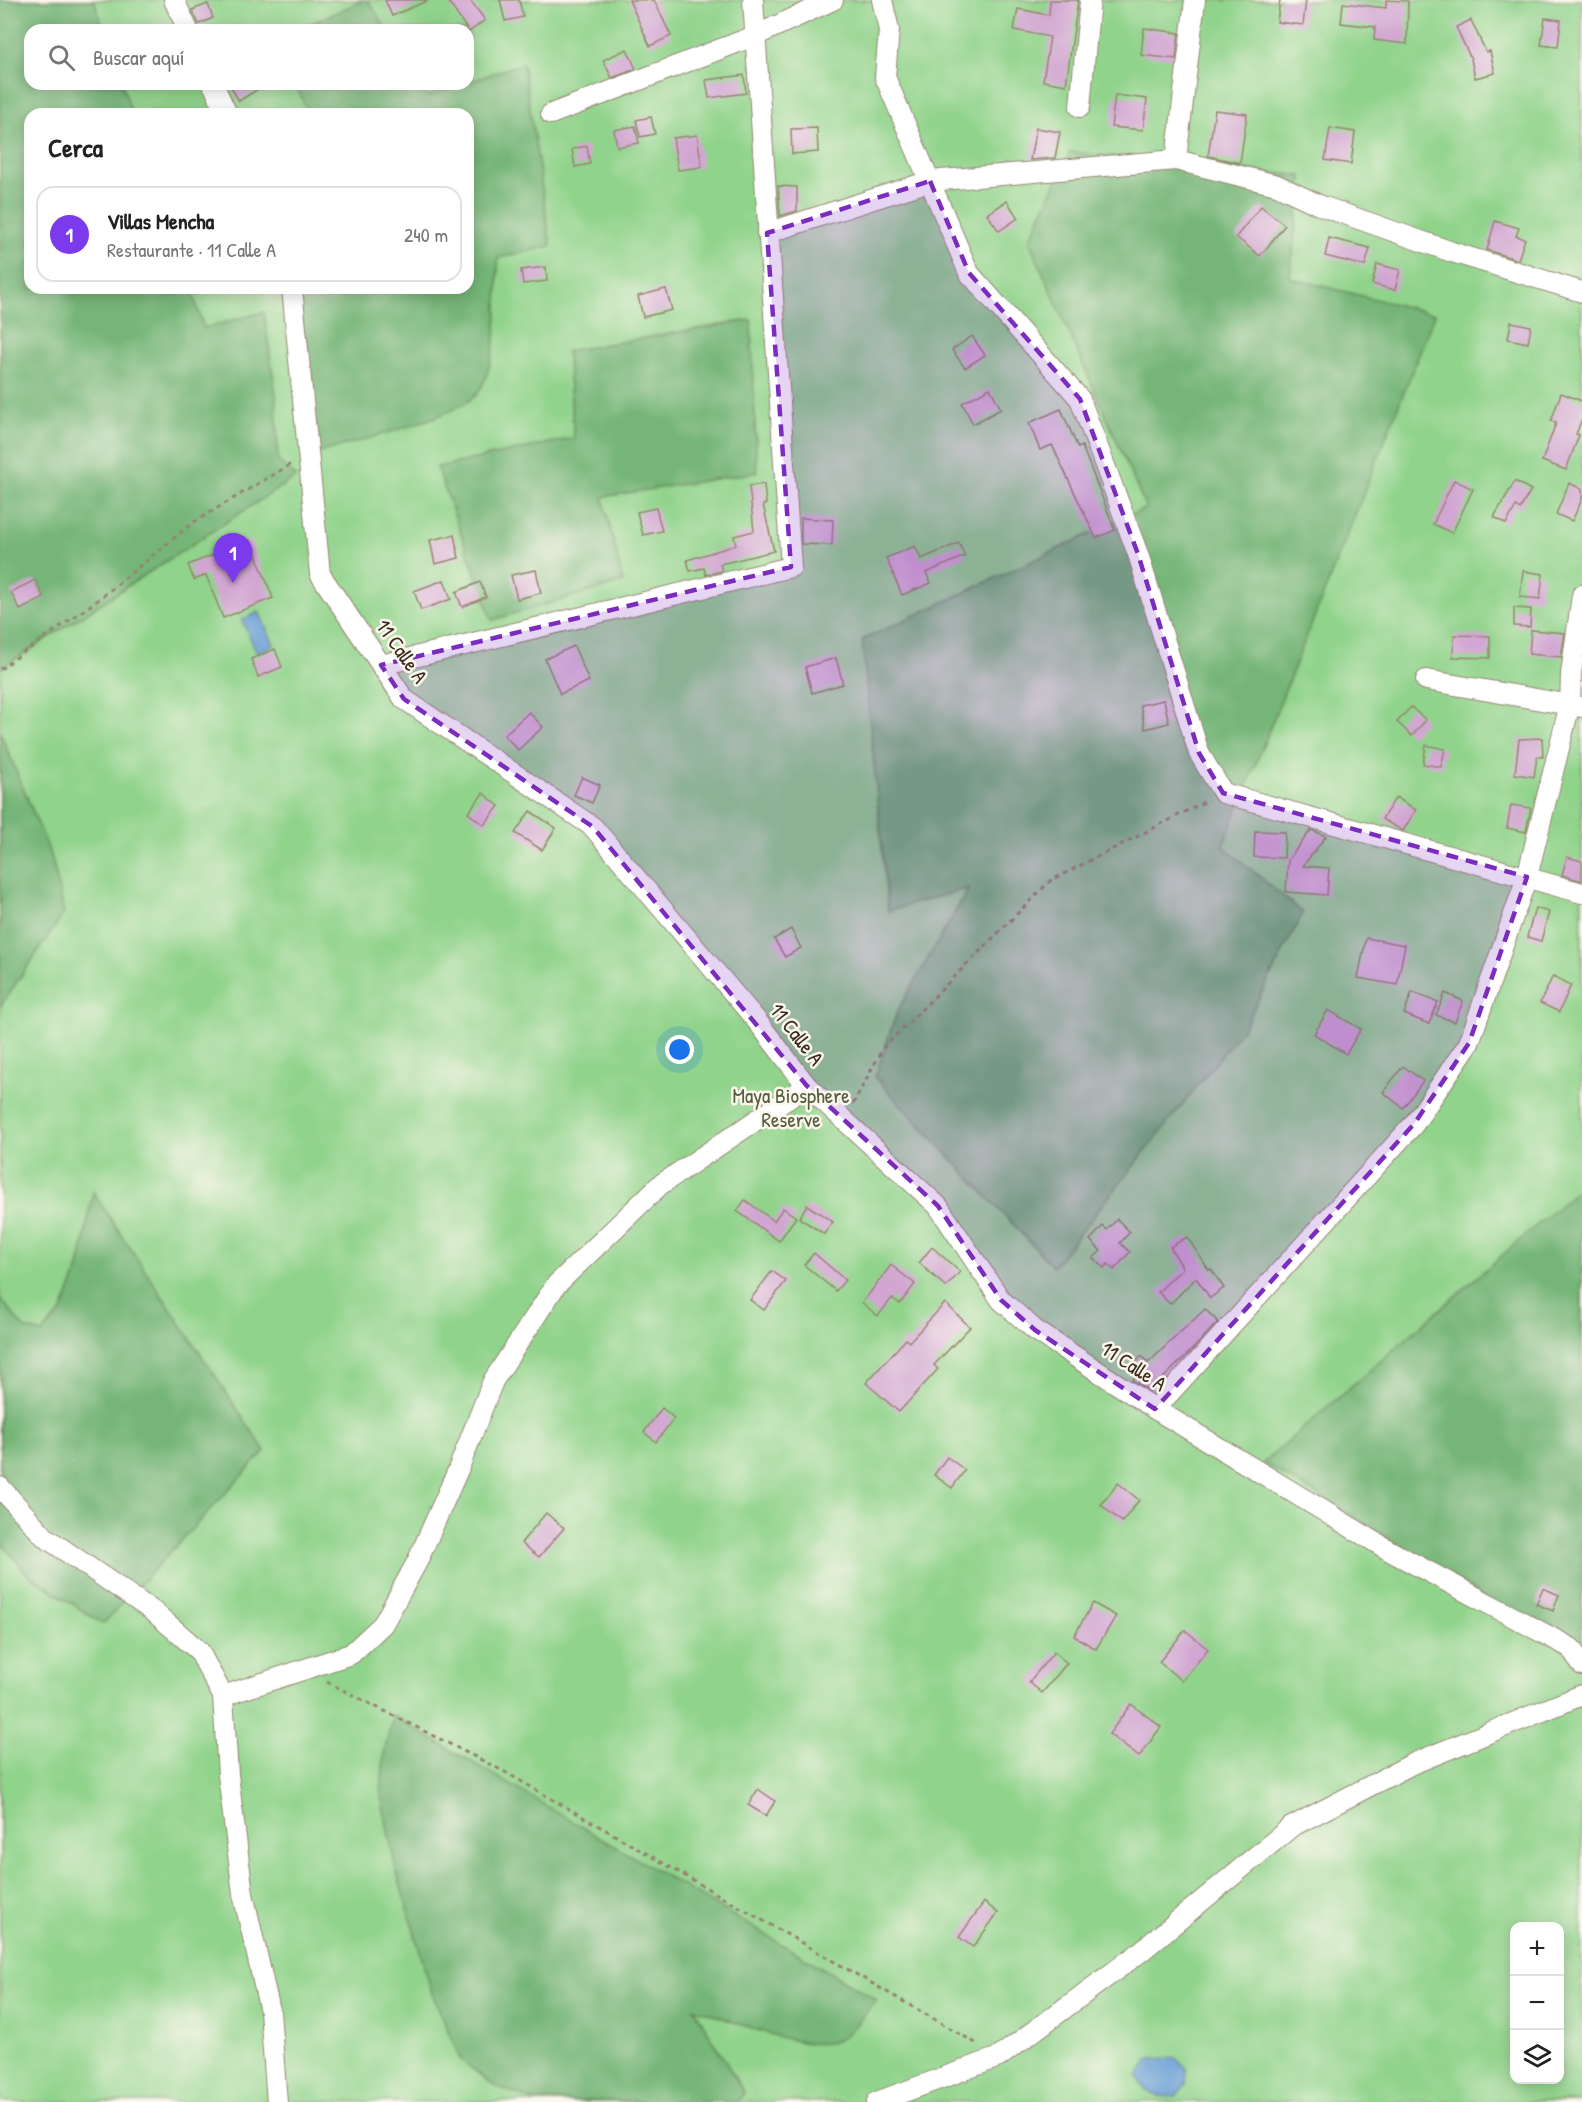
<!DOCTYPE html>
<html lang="es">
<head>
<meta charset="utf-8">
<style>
  body { margin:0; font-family:"Patrick Hand",sans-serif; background:#f6f6f6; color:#222 }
  .controls { position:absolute; right:18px; bottom:18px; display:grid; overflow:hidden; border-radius:12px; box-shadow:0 3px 15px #0003 }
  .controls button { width:54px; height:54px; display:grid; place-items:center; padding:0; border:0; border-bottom:2px solid #e0e0e0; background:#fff; color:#222; font:30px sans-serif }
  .you { position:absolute; left:680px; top:1050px; width:21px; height:21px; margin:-15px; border:4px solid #fff; border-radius:50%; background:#1a73e8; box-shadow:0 0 0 9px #1a73e833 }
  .badge { display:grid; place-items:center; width:39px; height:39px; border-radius:50%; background:#7c3aed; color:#fff; font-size:20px; font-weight:700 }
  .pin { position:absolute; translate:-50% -50px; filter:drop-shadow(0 2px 3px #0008) }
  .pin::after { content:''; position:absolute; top:32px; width:21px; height:18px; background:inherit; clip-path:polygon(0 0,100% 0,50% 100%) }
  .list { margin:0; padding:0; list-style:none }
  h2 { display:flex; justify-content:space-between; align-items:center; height:78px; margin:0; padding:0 24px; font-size:26px }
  h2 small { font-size:20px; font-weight:400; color:#767676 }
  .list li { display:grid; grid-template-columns:39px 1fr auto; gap:18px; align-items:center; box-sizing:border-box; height:96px; margin:0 12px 12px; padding:0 12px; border:2px solid #e0e0e0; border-radius:18px }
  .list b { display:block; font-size:22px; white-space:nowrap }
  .list p { margin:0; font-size:20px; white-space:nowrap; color:#767676 }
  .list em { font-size:20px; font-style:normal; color:#767676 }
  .icon { flex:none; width:33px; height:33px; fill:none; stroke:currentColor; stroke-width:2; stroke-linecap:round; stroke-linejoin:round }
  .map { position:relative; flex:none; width:1582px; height:2102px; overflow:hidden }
  .search { position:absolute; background:#fff; box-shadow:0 3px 15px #0003; left:24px; top:24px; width:450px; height:66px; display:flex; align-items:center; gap:15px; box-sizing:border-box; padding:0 21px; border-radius:18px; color:#767676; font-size:22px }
  .panel { position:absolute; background:#fff; box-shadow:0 3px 15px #0003; left:24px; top:108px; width:450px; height:186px; border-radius:18px }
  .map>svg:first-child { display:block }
</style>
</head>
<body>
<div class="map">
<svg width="1582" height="2102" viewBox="0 0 1582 2102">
  <rect width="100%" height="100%" fill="#fbf7ec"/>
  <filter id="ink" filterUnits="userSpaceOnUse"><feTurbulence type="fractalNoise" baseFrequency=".0167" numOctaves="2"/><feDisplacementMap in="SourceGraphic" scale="12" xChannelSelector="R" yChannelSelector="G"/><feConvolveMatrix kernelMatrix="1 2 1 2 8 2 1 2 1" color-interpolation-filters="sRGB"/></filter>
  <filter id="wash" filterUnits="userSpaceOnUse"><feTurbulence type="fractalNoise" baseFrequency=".008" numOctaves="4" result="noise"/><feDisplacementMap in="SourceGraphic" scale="24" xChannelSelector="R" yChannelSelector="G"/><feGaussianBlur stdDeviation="1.35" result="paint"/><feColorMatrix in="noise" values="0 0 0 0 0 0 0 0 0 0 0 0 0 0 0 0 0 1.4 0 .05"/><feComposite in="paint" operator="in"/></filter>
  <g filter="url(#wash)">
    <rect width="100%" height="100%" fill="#efe3c5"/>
    <path fill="#90d38b" stroke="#667e54" stroke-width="1.5" fill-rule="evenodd" d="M0 0H1582V2102H0ZM30 30H468V84H30ZM30 114H468V288H30ZM1514 1926H1560V2080H1514Z"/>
    <g fill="#74b577" stroke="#58704a" stroke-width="1.5">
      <path d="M0 0H94L104 30H30V84H122L132 114H30V288H191L204 328 264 312 276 396 278 461 296 477 0 669Z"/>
      <path d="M364 0H368L387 30H296Z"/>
      <path d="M523 63 551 246 498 258C497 299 500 353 480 390 464 417 348 443 314 454V389L298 303 356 288H468V114H309L295 84H420L428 96Z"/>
      <path d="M1070 152 1302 176 1290 278 1435 314 1223 846 1303 913 1244 1027 1053 1267 875 1077 897 1012 969 888 888 911 862 640 1146 508 1029 241Z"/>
      <path d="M751 320 757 472 603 497 623 582 492 620 437 467 574 438 567 351Z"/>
      <path d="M0 732 52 858 64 913 0 1007Z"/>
      <path d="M1582 1186V1662L1437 1567 1263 1463Z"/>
      <path d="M93 1192 265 1451 103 1624 27 1574 0 1541V1298L24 1328 42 1333 62 1311 79 1268Z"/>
      <path d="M393 1716 877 2000C866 2011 855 2029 842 2038 812 2058 727 2017 694 2008L744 2093 738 2102 535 2101 493 2085 460 2059 432 1993 396 1870 381 1796 384 1753Z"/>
    </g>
    <g fill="#679ed5" stroke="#51647a" stroke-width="1.5">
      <path d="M259 612 274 645 257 653 242 620Z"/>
      <path d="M1176 2058 1187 2068 1186 2084 1176 2096C1156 2098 1146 2096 1138 2076L1149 2059Z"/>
    </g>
    <g id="blocks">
      <g fill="#d1a6d2">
        <path d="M385 0H429L392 16Z"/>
        <path d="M447 0H470L485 20 469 32Z"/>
        <path d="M500 0H519L523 17 505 21Z"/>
        <path d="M629 0H654L671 36 650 46Z"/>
        <path d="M1050 0H1078L1066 85 1043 81 1050 37 1014 30 1018 9 1049 15Z"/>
        <path d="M1280 0H1306L1303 25 1277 22Z"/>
        <path d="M1386 0 1408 1 1407 44 1374 40 1375 27 1341 23 1343 3 1386 8Z"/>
        <path d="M208 4 213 18 199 24 192 10Z"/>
        <path d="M1545 18 1561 20 1558 47 1541 45Z"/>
        <path d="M1471 20 1486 52 1490 51 1495 73 1475 78 1471 59 1456 27Z"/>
        <path d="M1144 28 1179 33 1176 59 1141 55Z"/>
        <path d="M627 49 636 69 612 78 603 60Z"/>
        <path d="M744 75 746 93 709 98 706 80Z"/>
        <path d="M229 84H266L239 101Z"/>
        <path d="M1115 95 1147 99 1143 130 1111 127Z"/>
        <path d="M1215 110 1247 114 1240 163 1208 156Z"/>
        <path d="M651 117 655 134 640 137 636 120Z"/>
        <path d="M635 126 639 143 617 147 614 130Z"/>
        <path d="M817 128 818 152 792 154 791 129Z"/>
        <path d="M1036 128 1060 132 1055 158 1030 160Z"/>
        <path d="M1330 128 1355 132 1351 164 1325 160Z"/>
        <path d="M697 135 702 167 678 170 673 138Z"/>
        <path d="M587 146 590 164 575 167 572 149Z"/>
        <path d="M778 186 797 187V211L780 216Z"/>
        <path d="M1007 201 1018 218 999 231 987 214Z"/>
        <path d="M1261 206 1285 225 1260 256 1236 237Z"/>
        <path d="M1495 221 1519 228 1516 236 1525 239 1518 260 1487 250Z"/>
        <path d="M1329 238 1370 248 1365 266 1325 256Z"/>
        <path d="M1377 264 1400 270 1395 290 1372 284Z"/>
        <path d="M546 267 547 281 523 284 521 270Z"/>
        <path d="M666 289 672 310 643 317 638 296Z"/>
        <path d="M1511 322 1531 326 1528 343 1508 339Z"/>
        <path d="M972 336 985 355 965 368 952 350Z"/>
        <path d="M990 388 1001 409 973 424 962 403Z"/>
        <path d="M1561 393 1582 401V419L1576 434 1579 435 1566 470 1542 461 1556 423 1551 421Z"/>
        <path d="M1061 409 1078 448 1082 446 1115 530 1096 538 1052 445 1040 450 1029 423Z"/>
        <path d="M1454 480 1473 489 1452 533 1433 524Z"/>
        <path d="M1515 481 1531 490 1520 509 1516 506 1506 524 1494 517Z"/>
        <path d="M1569 483 1582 489V499L1572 521 1556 514Z"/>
        <path d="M764 484 766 504 763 505 774 551 720 564 722 571 706 575 704 568 690 571 687 560 736 545 734 536 754 531 749 486Z"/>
        <path d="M656 508 662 531 643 535 637 512Z"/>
        <path d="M801 518 833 520 832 545 801 544Z"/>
        <path d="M454 535 459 558 435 564 430 540Z"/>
        <path d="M250 540 273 598 223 618 206 575 194 580 188 565Z"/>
        <path d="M959 543 965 556 926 573 931 583 902 595 886 558 915 546 921 559Z"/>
        <path d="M536 570 541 593 517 599 511 575Z"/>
        <path d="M1523 571 1543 574 1540 599 1520 597Z"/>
        <path d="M35 580 44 598 20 610 11 592Z"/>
        <path d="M444 580 451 599 421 610 414 591Z"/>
        <path d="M480 582 486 597 462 607 456 592Z"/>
        <path d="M1514 608 1531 609 1530 627 1514 626Z"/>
        <path d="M1531 630 1565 633 1561 657 1529 654Z"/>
        <path d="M1454 635 1490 636V658L1453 657Z"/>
        <path d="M574 646 589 681 560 694 545 659Z"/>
        <path d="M275 649 282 667 258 677 251 659Z"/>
        <path d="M836 658 843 684 812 693 805 667Z"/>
        <path d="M1164 700 1169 723 1145 729 1140 705Z"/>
        <path d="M1411 707 1426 720 1412 736 1397 722Z"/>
        <path d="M529 712 543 727 518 750 504 735Z"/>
        <path d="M1542 738 1543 757H1537L1534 777 1515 774 1519 739Z"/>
        <path d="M1426 745 1445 749 1441 767 1423 764Z"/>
        <path d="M582 777 600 785 592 803 574 795Z"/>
        <path d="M483 793 499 806 484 825 468 813Z"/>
        <path d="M1396 797 1416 810 1403 831 1382 819Z"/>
        <path d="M1511 805 1531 808 1526 832 1507 828Z"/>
        <path d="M530 811 556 828 542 850 515 833Z"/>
        <path d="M1311 830 1326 836 1303 866 1329 868 1327 895 1286 892 1288 860Z"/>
        <path d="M1255 831 1285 832 1284 858 1254 857Z"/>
        <path d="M1567 857 1582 861V881L1562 875Z"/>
        <path d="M1535 908 1549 912 1541 941 1527 937Z"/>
        <path d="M791 929 801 948 785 957 774 939Z"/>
        <path d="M1366 938 1405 945 1397 985 1358 978Z"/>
        <path d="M1553 976 1571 985 1559 1012 1540 1003Z"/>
        <path d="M1412 992 1438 1002 1429 1024 1404 1014Z"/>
        <path d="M1445 993 1463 1001 1455 1022 1436 1015Z"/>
        <path d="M1328 1010 1361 1029 1346 1054 1314 1034Z"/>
        <path d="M1403 1066 1423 1081 1403 1108 1383 1092Z"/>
        <path d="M745 1200 774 1221 783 1208 796 1217 779 1241 737 1211Z"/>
        <path d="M807 1205 833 1222 824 1234 799 1218Z"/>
        <path d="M1117 1219 1130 1232 1120 1243 1130 1252 1114 1270 1108 1264 1104 1268 1093 1258 1101 1251 1090 1240 1103 1226 1107 1230Z"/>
        <path d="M1187 1237 1209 1270 1211 1269 1224 1288 1210 1298 1196 1278 1170 1304 1158 1292 1183 1268 1170 1247Z"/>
        <path d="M932 1247 960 1272 946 1287 919 1263Z"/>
        <path d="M814 1253 845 1280 836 1291 804 1265Z"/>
        <path d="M891 1265 915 1284 900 1304 892 1298 878 1316 862 1303Z"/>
        <path d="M772 1271 786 1281 764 1310 750 1300Z"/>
        <path d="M945 1303 970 1327 934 1365 938 1369 899 1412 866 1383 906 1339 909 1342Z"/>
        <path d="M1205 1309 1218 1322 1189 1353 1150 1391 1132 1380 1138 1374 1130 1367 1142 1356 1148 1363Z"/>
        <path d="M662 1408 674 1418 656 1442 644 1432Z"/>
        <path d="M947 1457 965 1470 952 1488 934 1475Z"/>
        <path d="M1118 1483 1139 1500 1122 1522 1101 1505Z"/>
        <path d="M546 1513 564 1528 539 1557 521 1543Z"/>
        <path d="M1543 1588 1559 1595 1553 1611 1536 1604Z"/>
        <path d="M1093 1603 1116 1616 1096 1649 1074 1636Z"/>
        <path d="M1185 1630 1208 1649 1182 1681 1159 1662Z"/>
        <path d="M1054 1652 1067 1663 1042 1693 1029 1682Z"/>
        <path d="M1131 1704 1161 1727 1139 1757 1109 1734Z"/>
        <path d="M758 1789 775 1801 766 1816 748 1805Z"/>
        <path d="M984 1902 998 1913 973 1947 959 1937Z"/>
      </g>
    </g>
  </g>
  <g filter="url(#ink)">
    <use href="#blocks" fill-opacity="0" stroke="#958672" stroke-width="1.5"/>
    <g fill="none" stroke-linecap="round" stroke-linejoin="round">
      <g stroke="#958672" stroke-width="22">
        <g id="minor">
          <path d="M174 0 188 30"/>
          <path d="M882 0 889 30 885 77 969 273 1080 399 1138 554 1199 753 1223 793 1582 893"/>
          <path d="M213 84 227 114"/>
          <path d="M1080 107 1090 0"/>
          <path d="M551 114 757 35 833 0"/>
          <path d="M1176 160 1195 0"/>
          <path d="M767 233 930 181 1176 160 1277 185 1319 205 1452 252 1582 292"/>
          <path d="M292 288 320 574 404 699 593 827 757 1021 807 1086 938 1206 1001 1300 1035 1330 1155 1409 1390 1551 1571 1648 1582 1665"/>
          <path d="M381 665 791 567 753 0"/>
          <path d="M1426 680 1582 707"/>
          <path d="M1155 1409 1414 1124 1469 1043 1527 877 1570 704 1571 674 1582 595"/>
          <path d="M0 1487 45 1537 154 1612 199 1651 223 1696 228 1775 243 1894 270 2011 277 2102"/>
          <path d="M223 1696 351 1654 383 1624 417 1562 458 1470 493 1381 556 1285 660 1185 807 1086"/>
          <path d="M877 2102 999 2057 1139 1953 1291 1827 1412 1764 1582 1695"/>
        </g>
      </g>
      <g stroke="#958672" stroke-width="3" stroke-dasharray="4.5 4.5" stroke-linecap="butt">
        <path d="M0 669 98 600 194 522 291 464"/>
        <path d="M853 1104 883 1048 1050 881 1208 800"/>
        <path d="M327 1682 505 1772 979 2045"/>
      </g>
      <use href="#minor" stroke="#fff" stroke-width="20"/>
    </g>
  </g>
  <path fill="#7b2cbf" fill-opacity="0.2" stroke="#7b2cbf" stroke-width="4.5" stroke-dasharray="12 8" stroke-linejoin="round" d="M930 181 969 273 1080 399 1138 554 1199 753 1223 793 1527 877 1469 1043 1414 1124 1155 1409 1035 1330 1001 1300 938 1206 807 1086 593 827 404 699 381 665 791 567 767 233Z"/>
  <g text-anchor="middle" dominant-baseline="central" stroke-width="5" stroke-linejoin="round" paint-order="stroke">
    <g font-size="21" fill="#3b2a1e" stroke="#fbf7ec">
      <text transform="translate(402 651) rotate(55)">11 Calle A</text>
      <text transform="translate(797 1034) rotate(52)">11 Calle A</text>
      <text transform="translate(1134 1366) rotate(33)">11 Calle A</text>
    </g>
    <g font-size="21" fill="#545d3f" stroke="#fbf7ec">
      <text x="791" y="1095">Maya Biosphere<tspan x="791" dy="24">Reserve</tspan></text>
    </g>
  </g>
</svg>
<div class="controls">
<button>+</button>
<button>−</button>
<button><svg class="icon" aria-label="layers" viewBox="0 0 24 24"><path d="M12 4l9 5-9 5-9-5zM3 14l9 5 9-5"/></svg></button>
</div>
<div class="you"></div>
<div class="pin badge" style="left:233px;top:583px">1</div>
<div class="search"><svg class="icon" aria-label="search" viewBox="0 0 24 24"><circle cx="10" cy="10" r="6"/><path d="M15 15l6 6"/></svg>Buscar aquí</div>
<section class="panel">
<h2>Cerca<small></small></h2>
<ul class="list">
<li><span class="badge">1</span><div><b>Villas Mencha</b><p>Restaurante · 11 Calle A</p></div><em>240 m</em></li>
</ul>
</section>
</div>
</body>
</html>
